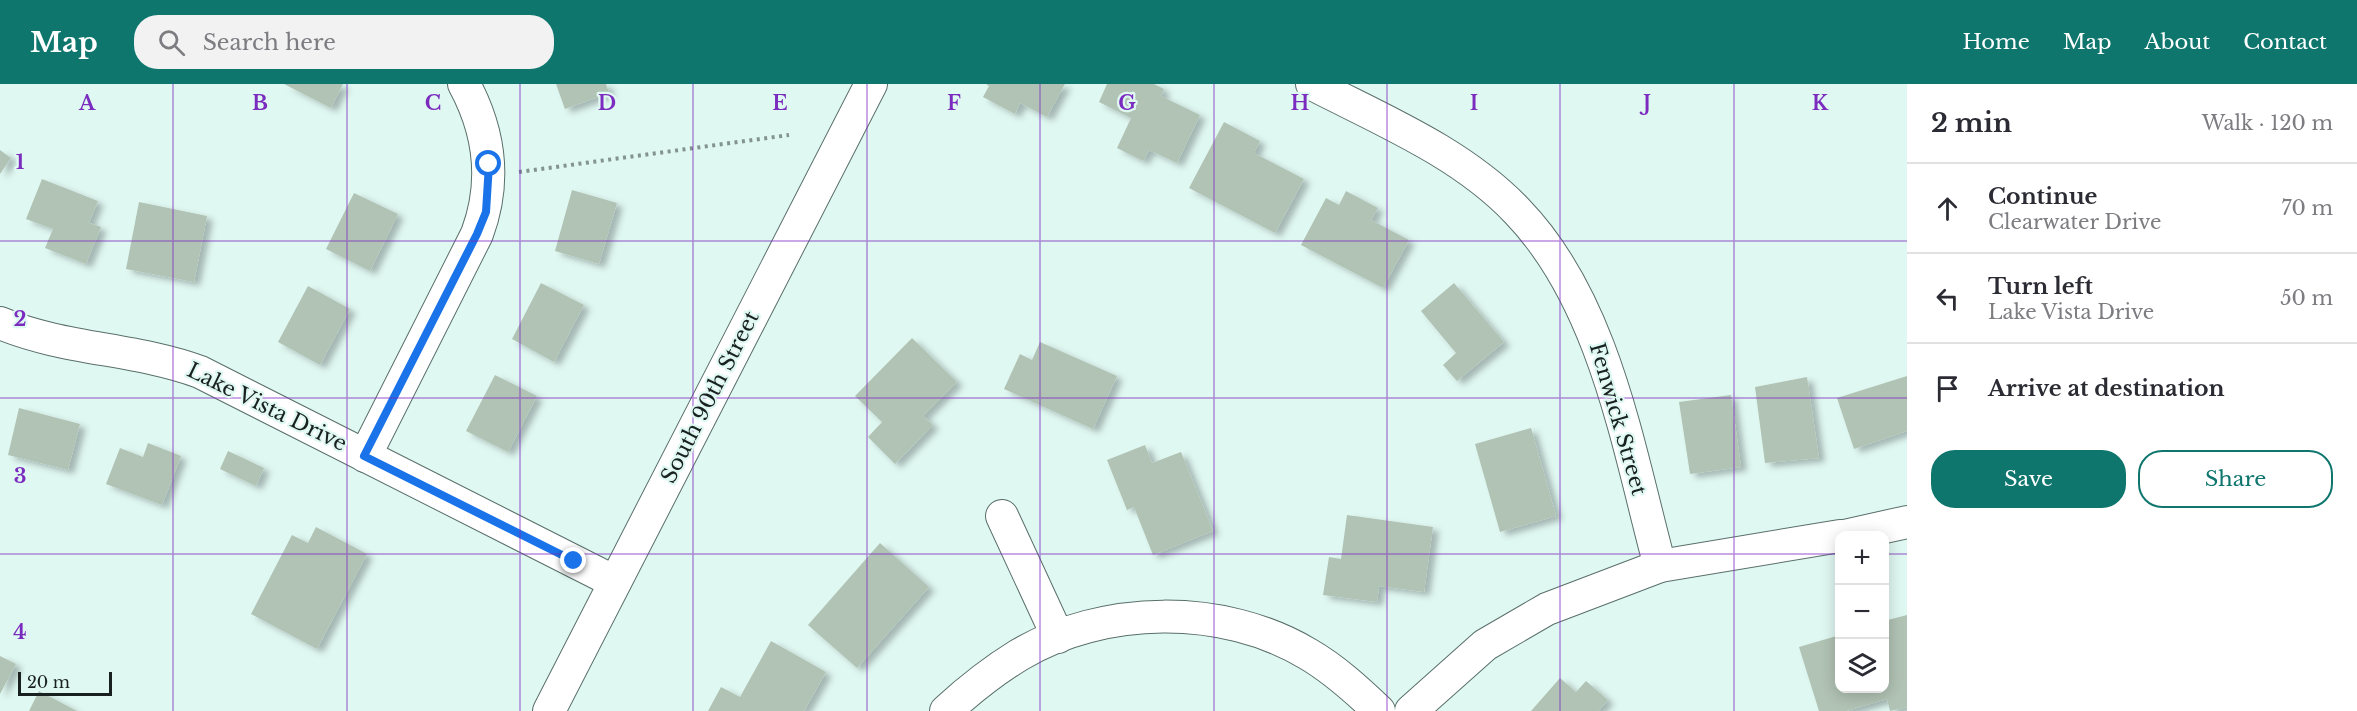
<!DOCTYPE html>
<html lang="en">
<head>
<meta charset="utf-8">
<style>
  body { margin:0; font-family:"Libre Baskerville",serif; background:#f2f2f3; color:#2b2b33 }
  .controls { position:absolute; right:18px; bottom:18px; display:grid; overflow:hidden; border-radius:12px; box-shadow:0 3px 15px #0003 }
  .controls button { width:54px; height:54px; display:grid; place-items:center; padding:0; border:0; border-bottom:2px solid #e1e1e2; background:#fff; color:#2b2b33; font:30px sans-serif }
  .scale { position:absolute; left:18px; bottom:15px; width:94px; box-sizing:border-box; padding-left:6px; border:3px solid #18211f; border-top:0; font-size:16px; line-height:21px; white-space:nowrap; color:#18211f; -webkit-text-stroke:4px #e0f8f2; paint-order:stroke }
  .stop { position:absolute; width:18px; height:18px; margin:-14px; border:4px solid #1a73e8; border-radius:50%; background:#fff }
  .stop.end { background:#1a73e8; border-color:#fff; box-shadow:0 2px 6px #0008 }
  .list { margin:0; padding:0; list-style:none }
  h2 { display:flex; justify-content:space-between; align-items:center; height:78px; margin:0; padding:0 24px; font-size:26px }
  h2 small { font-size:20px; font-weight:400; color:#7c7c81 }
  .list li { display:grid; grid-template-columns:39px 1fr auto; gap:18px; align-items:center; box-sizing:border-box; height:90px; padding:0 24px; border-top:2px solid #e1e1e2 }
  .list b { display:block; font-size:22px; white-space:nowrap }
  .list p { margin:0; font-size:20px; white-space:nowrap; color:#7c7c81 }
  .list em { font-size:20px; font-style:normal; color:#7c7c81 }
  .actions { display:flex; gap:12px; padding:18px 24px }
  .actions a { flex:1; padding:14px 0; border:2px solid #0f766e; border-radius:24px; text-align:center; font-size:21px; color:#0f766e }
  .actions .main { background:#0f766e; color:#fff }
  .icon { flex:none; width:33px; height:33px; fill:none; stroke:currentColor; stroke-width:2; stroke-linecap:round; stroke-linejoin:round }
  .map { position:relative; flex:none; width:1907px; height:627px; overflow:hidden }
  header { display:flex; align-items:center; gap:36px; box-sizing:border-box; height:84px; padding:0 30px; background:#0f766e; color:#fff }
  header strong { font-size:28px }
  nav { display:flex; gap:33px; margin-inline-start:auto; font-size:21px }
  .search { width:420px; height:54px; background:#f2f2f3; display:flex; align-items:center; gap:15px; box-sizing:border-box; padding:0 21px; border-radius:24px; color:#7c7c81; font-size:22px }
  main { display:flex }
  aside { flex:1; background:#fff }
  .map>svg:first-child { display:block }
</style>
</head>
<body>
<header>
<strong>Map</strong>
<div class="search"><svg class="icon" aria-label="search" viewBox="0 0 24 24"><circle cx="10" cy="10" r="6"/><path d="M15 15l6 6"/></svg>Search here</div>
<nav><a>Home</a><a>Map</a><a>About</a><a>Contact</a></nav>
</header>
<main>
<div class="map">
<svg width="1907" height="627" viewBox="0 0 1907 627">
  <defs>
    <filter id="shadow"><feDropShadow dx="6" dy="4" stdDeviation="3" flood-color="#0004"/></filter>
  </defs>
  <rect width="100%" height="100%" fill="#e0f8f2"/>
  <g fill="#b1c3b5" filter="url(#shadow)">
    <path d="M284 0H343L331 24Z"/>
    <path d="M556 0H606L609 9 565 25Z"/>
    <path d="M986 0H1065L1047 33 1020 19 1015 30 983 13 989 2Z"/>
    <path d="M1107 0H1154L1164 5 1161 12 1200 31 1177 79 1149 66 1143 77 1117 64 1131 34 1099 18Z"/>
    <path d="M1224 38 1260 57 1254 69 1304 95 1275 149 1189 104Z"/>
    <path d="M0 66 11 74 0 90Z"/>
    <path d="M42 95 98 117 89 139 101 143 86 180 45 164 53 145 26 135Z"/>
    <path d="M572 106 617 119 599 180 555 167Z"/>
    <path d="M1346 107 1378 124 1371 136 1409 156 1383 204 1301 161 1326 114 1339 121Z"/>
    <path d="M354 109 398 130 370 187 326 165Z"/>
    <path d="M139 118 207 132 194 198 126 185Z"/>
    <path d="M541 199 584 221 554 278 512 255Z"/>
    <path d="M1454 199 1504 258 1457 297 1443 281 1456 269 1421 227Z"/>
    <path d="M308 202 350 225 320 281 278 258Z"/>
    <path d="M912 254 957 298 923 332 933 341 895 380 868 353 882 338 855 312Z"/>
    <path d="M1040 258 1117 292 1093 345 1004 305 1020 270 1032 276Z"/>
    <path d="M495 291 537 312 508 368 466 347Z"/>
    <path d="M1907 292V347L1854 365 1837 314Z"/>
    <path d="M1807 293 1819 374 1765 379 1755 303Z"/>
    <path d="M1731 311 1741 383 1690 390 1679 318Z"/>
    <path d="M19 324 80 340 68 386 8 371Z"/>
    <path d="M1531 344 1556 432 1500 448 1475 360Z"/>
    <path d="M148 359 181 372 162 421 106 400 120 364 143 373Z"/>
    <path d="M1145 361 1152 379 1181 368 1213 447 1153 471 1134 423 1127 426 1107 376Z"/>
    <path d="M228 367 264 384 256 402 220 385Z"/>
    <path d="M1347 431 1433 443 1424 508 1379 502 1377 518 1323 511 1329 473 1341 475Z"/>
    <path d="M316 443 367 470 317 565 251 530 292 451 308 459Z"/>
    <path d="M880 459 929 503 857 584 808 541Z"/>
    <path d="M1907 531V623L1890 627 1887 615 1846 627H1819L1799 563 1840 551V604H1884V537Z"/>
    <path d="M771 557 826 588 804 627H708L721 603 740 613Z"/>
    <path d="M0 572 16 580 0 610Z"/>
    <path d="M1560 594 1576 608 1586 597 1608 616 1598 627H1531Z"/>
    <path d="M39 607 77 627H29Z"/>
  </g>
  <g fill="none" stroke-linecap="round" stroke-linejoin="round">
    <g stroke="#596f6a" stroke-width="34">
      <g id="minor">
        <path d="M1312 0C1382 36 1462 69 1517 127 1605 218 1628 364 1660 482"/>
        <path d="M0 239C64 266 135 264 200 288L615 498"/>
        <path d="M365 372 477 150C496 99 490 48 464 0"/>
        <path d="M1002 432 1058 553"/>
        <path d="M1844 452 1907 438"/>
        <path d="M549 627 871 0"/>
        <path d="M946 627C969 606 993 587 1019 571 1103 521 1223 519 1308 570 1334 585 1357 606 1379 627"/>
        <path d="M1411 627 1485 561 1547 525 1660 482 1840 452"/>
      </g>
    </g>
    <path stroke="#839490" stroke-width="4" stroke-dasharray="3 4.5" stroke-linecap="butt" d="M519 88 789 51"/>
    <use href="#minor" stroke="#fff" stroke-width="32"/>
  </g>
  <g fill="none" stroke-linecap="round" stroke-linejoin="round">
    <path stroke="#1a73e8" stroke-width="8" d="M489 80 486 128 477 150 364 372 574 477"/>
  </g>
  <path fill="none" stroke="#7b2cbf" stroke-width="1.5" stroke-opacity="0.55" d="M173 0V627M347 0V627M520 0V627M693 0V627M867 0V627M1040 0V627M1214 0V627M1387 0V627M1560 0V627M1734 0V627M0 157H1907M0 314H1907M0 470H1840M1884 470H1907"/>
  <g text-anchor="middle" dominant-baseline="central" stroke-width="4.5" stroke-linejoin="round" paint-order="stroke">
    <g font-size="21" fill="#18211f" stroke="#e0f8f2">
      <text transform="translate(710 313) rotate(-63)">South 90th Street</text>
      <text transform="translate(267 323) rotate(26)">Lake Vista Drive</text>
      <text transform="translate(1618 335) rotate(74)">Fenwick Street</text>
    </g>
  </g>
  <g font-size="20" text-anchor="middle" font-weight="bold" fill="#7b2cbf" stroke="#e0f8f2" stroke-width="4.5" stroke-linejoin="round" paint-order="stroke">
    <text x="87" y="26">A</text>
    <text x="260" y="26">B</text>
    <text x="433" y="26">C</text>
    <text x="607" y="26">D</text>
    <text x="780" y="26">E</text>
    <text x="954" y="26">F</text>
    <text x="1127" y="26">G</text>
    <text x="1300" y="26">H</text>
    <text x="1474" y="26">I</text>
    <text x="1647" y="26">J</text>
    <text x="1820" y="26">K</text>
    <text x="20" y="85">1</text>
    <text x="20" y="242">2</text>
    <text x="20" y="399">3</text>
    <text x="20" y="555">4</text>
  </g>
</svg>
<div class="controls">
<button>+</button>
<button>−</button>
<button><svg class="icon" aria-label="layers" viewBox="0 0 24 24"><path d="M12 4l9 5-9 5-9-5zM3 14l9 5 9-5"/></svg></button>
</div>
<div class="scale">20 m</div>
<div class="stop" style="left:489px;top:80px"></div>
<div class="stop end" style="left:574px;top:477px"></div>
</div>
<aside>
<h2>2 min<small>Walk · 120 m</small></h2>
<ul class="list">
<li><svg class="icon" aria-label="ahead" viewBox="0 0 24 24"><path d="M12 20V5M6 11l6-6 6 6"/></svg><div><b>Continue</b><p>Clearwater Drive</p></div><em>70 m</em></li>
<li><svg class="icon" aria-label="left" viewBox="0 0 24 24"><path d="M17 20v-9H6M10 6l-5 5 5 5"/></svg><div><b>Turn left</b><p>Lake Vista Drive</p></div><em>50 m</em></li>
<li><svg class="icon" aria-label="arrive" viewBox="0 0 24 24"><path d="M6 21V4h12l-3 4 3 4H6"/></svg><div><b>Arrive at destination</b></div></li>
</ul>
<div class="actions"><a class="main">Save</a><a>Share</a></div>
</aside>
</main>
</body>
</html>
